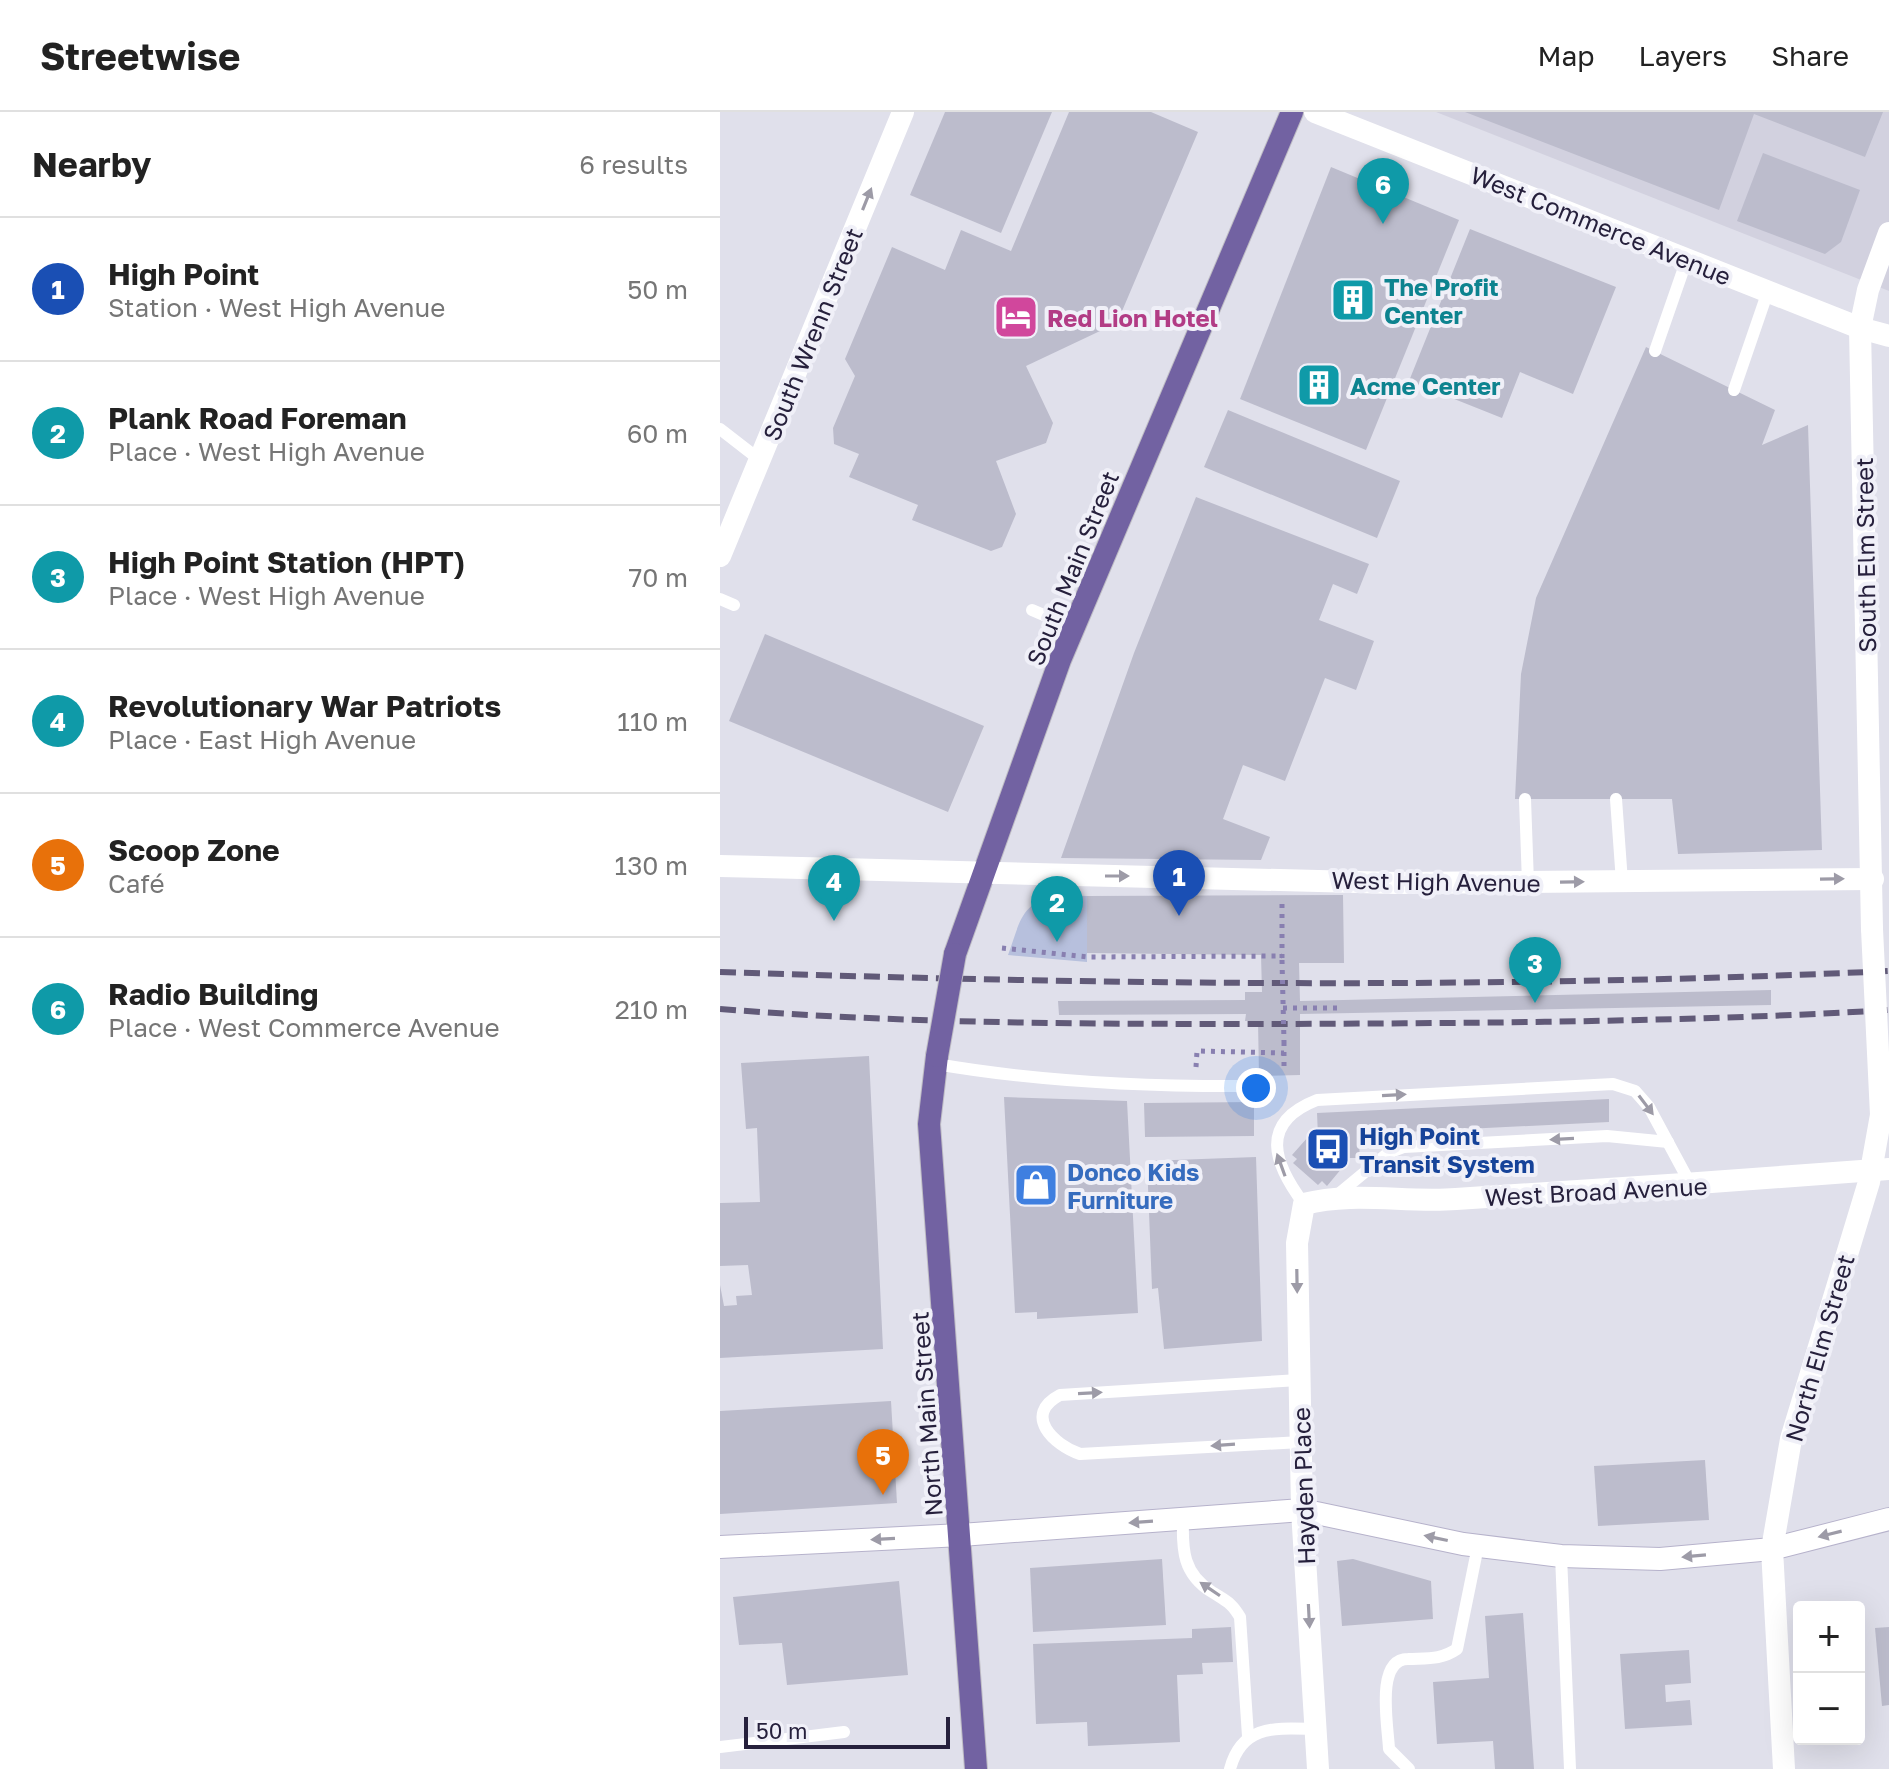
<!DOCTYPE html>
<html lang="en">
<head>
<meta charset="utf-8">
<style>
  body { margin:0; font-family:"Golos Text",sans-serif; background:#f2f2f2; color:#222 }
  .controls { position:absolute; right:24px; bottom:24px; display:grid; overflow:hidden; border-radius:8px; box-shadow:0 8px 32px #0002 }
  .controls button { width:72px; height:72px; display:grid; place-items:center; padding:0; border:0; border-bottom:2px solid #e0e0e0; background:#fff; color:#222; font:40px sans-serif }
  .scale { position:absolute; left:24px; bottom:20px; width:206px; box-sizing:border-box; padding-left:8px; border:4px solid #26203c; border-top:0; font-size:22px; line-height:28px; white-space:nowrap; color:#26203c; -webkit-text-stroke:6px #f0f0f8; paint-order:stroke }
  .you { position:absolute; left:536px; top:976px; width:28px; height:28px; margin:-20px; border:6px solid #fff; border-radius:50%; background:#1a73e8; box-shadow:0 0 0 12px #1a73e833 }
  .badge { display:grid; place-items:center; width:52px; height:52px; border-radius:50%; background:#d93025; color:#fff; font-size:26px; font-weight:700 }
  .pin { position:absolute; translate:-50% -66px; filter:drop-shadow(0 2px 4px #0008) }
  .pin::after { content:''; position:absolute; top:42px; width:28px; height:24px; background:inherit; clip-path:polygon(0 0,100% 0,50% 100%) }
  .list { margin:0; padding:0; list-style:none }
  h2 { display:flex; justify-content:space-between; align-items:center; height:104px; margin:0; padding:0 32px; font-size:34px }
  h2 small { font-size:26px; font-weight:400; color:#767676 }
  .list li { display:grid; grid-template-columns:52px 1fr auto; gap:24px; align-items:center; box-sizing:border-box; height:144px; padding:0 32px; border-top:2px solid #e0e0e0 }
  .list b { display:block; font-size:30px; white-space:nowrap }
  .list p { margin:0; font-size:26px; white-space:nowrap; color:#767676 }
  .list em { font-size:26px; font-style:normal; color:#767676 }
  .map { position:relative; flex:none; width:1169px; height:1657px; overflow:hidden }
  header { display:flex; align-items:center; gap:48px; box-sizing:border-box; height:112px; padding:0 40px; background:#fff; border-bottom:2px solid #e0e0e0 }
  header strong { font-size:38px }
  nav { display:flex; gap:44px; margin-inline-start:auto; font-size:28px }
  main { display:flex }
  aside { flex:1; background:#fff }
  .map>svg:first-child { display:block }
</style>
</head>
<body>
<header>
<strong>Streetwise</strong>
<nav><a>Map</a><a>Layers</a><a>Share</a></nav>
</header>
<main>
<aside>
<h2>Nearby<small>6 results</small></h2>
<ul class="list">
<li><span class="badge" style="background:#1a4fb4">1</span><div><b>High Point</b><p>Station · West High Avenue</p></div><em>50 m</em></li>
<li><span class="badge" style="background:#0f9aa8">2</span><div><b>Plank Road Foreman</b><p>Place · West High Avenue</p></div><em>60 m</em></li>
<li><span class="badge" style="background:#0f9aa8">3</span><div><b>High Point Station (HPT)</b><p>Place · West High Avenue</p></div><em>70 m</em></li>
<li><span class="badge" style="background:#0f9aa8">4</span><div><b>Revolutionary War Patriots</b><p>Place · East High Avenue</p></div><em>110 m</em></li>
<li><span class="badge" style="background:#e8710a">5</span><div><b>Scoop Zone</b><p>Café</p></div><em>130 m</em></li>
<li><span class="badge" style="background:#0f9aa8">6</span><div><b>Radio Building</b><p>Place · West Commerce Avenue</p></div><em>210 m</em></li>
</ul>
</aside>
<div class="map">
<svg width="1169" height="1657" viewBox="0 0 1169 1657">
  <rect width="100%" height="100%" fill="#e0e0eb"/>
  <path fill="#d2d1df" d="M716 0H1169V179Z"/>
  <path fill="#b7c0dd" d="M339 783 367 784V850L288 843C301 808 300 791 339 783Z"/>
  <g fill="#bcbccc">
    <path d="M225 0H332L281 121 190 83Z"/>
    <path d="M349 0H431L478 20 397 211 306 254 333 311 326 331 276 349 296 402 282 435 271 439 192 408 198 393 129 365 139 342 114 332 113 316 135 264 125 247 172 135 225 158 241 118 291 139Z"/>
    <path d="M745 0H1163L1145 45 1034 2 999 98Z"/>
    <path d="M1043 41 1140 78 1121 130 1105 142 1017 109Z"/>
    <path d="M611 55 739 108 646 338 520 287Z"/>
    <path d="M750 117 896 175 853 282 800 260 782 306 689 269Z"/>
    <path d="M926 235 1055 298 1042 333 1088 313 1102 738 958 742 952 687H795L801 562 816 486Z"/>
    <path d="M508 298 680 369 657 426 484 355Z"/>
    <path d="M476 385 649 452 637 482 613 472 599 508 654 529 636 578 605 566 565 669 523 653 503 707 550 725 541 748 341 746 414 541Z"/>
    <path d="M45 522 264 614 228 700 9 609Z"/>
    <path d="M623 783 624 851H579L580 889 1051 878V893L580 902V963L539 964 538 909H525L526 902 339 903 338 889 525 888V880H542L541 843 367 841V784Z"/>
    <path d="M149 944 163 1237 0 1246V1173L4 1194 17 1193 16 1184 32 1183 28 1153 0 1154V1091L40 1090 37 1016 26 1017 21 951Z"/>
    <path d="M284 985 407 989 418 1201 317 1207V1200L295 1201Z"/>
    <path d="M889 987V1010L665 1021 666 1031 639 1032 640 1046H622L618 1052 622 1056 607 1074 602 1069 598 1073 573 1051 577 1047 572 1043 588 1025 593 1029 598 1024 597 1001Z"/>
    <path d="M534 990V1024L425 1025 424 991Z"/>
    <path d="M536 1045 542 1229 444 1237 438 1176 432 1177 427 1049Z"/>
    <path d="M171 1289 177 1391 0 1402V1299Z"/>
    <path d="M985 1348 989 1408 878 1414 874 1354Z"/>
    <path d="M442 1447 446 1513 313 1520 310 1456Z"/>
    <path d="M633 1447 711 1469 713 1507 622 1514 617 1449Z"/>
    <path d="M179 1469 188 1563 67 1573 62 1531 19 1533 13 1485Z"/>
    <path d="M803 1501 814 1657H775L773 1629 717 1632 713 1570 769 1566 765 1504Z"/>
    <path d="M511 1515 513 1550 482 1551 483 1562 457 1563 460 1630 368 1634 367 1610 316 1612 313 1532 472 1526V1517Z"/>
    <path d="M1169 1515V1593L1162 1594 1155 1516Z"/>
    <path d="M969 1538 971 1571 945 1573 946 1590 970 1588 972 1613 905 1617 900 1542Z"/>
  </g>
  <g fill="none" stroke-linecap="round" stroke-linejoin="round">
    <g stroke="#b6b2cb" stroke-width="24">
      <path id="secondary" d="M0 1435 241 1423 582 1398 743 1432 841 1444 940 1447 1052 1437 1169 1407"/>
    </g>
    <g stroke="#bebcc4" stroke-width="24">
      <g id="primary">
        <path d="M235 842 340 548 572 0"/>
        <path d="M217 944 209 1012 256 1657"/>
      </g>
    </g>
    <g stroke="#887fb0" stroke-width="5" stroke-dasharray="4 6" stroke-linecap="butt">
      <path d="M562 792V848"/>
      <path d="M282 836 368 845 562 844"/>
      <path d="M563 896H617"/>
      <path d="M564 930V957"/>
      <path d="M476 955 477 939 564 941"/>
    </g>
    <g stroke="#fff" stroke-width="12">
      <path d="M935 239 967 147"/>
      <path d="M1014 278 1048 179"/>
      <path d="M0 317 40 348"/>
      <path d="M0 487 14 493"/>
      <path d="M312 498 354 516"/>
      <path d="M805 687 808 771"/>
      <path d="M896 687 902 770"/>
      <path d="M216 952C320 970 432 975 538 974"/>
      <path d="M616 1084 668 1041 684 1035 887 1024 948 1030"/>
      <path d="M584 1092C554 1052 538 1011 597 988L893 972 915 979 929 995 971 1073"/>
      <path d="M579 1268 340 1283C302 1303 334 1333 360 1342L581 1330"/>
      <path d="M463 1407C462 1438 463 1462 492 1480 506 1489 511 1490 520 1505L528 1624"/>
      <path d="M841 1444 850 1657"/>
      <path d="M0 1635 124 1620"/>
      <path d="M510 1657C522 1612 556 1616 595 1617"/>
      <path d="M689 1657 669 1637C668 1614 655 1547 688 1547 707 1546 721 1548 737 1537L758 1434"/>
    </g>
    <path stroke="#fff" stroke-width="22" d="M595 0 1140 216 1169 224"/>
    <g stroke="#fff" stroke-width="22">
      <path d="M0 444 183 0"/>
      <path d="M0 754 676 771 1153 767"/>
      <path d="M1152 817 1140 216 1148 178 1169 121"/>
      <path d="M598 1657 582 1398 577 1131 584 1092C634 1079 685 1091 736 1087 880 1078 1025 1068 1169 1057"/>
      <path d="M1064 1657 1052 1437 1071 1327 1149 1070 1161 1003"/>
    </g>
    <use href="#secondary" stroke="#fff" stroke-width="22"/>
    <use href="#primary" stroke="#7262a2" stroke-width="22"/>
    <g stroke="#615a78" stroke-width="6" stroke-dasharray="16 8" stroke-linecap="butt">
      <path d="M0 860C389 873 780 877 1169 859"/>
      <path d="M0 897C188 912 375 912 563 912 765 911 967 910 1169 898"/>
    </g>
    <g stroke="#bebcc4" stroke-width="24" stroke-linecap="butt">
      <path id="primary-bridge" d="M217 944 235 842"/>
    </g>
    <path stroke="#887fb0" stroke-width="5" stroke-dasharray="4 6" stroke-linecap="butt" d="M562 848 564 930"/>
    <path stroke="#fff" stroke-width="22" d="M1152 817 1161 1003"/>
    <use href="#primary-bridge" stroke="#7262a2" stroke-width="22"/>
  </g>
  <defs><path id="oneway-solid" d="M-6-.8H1V-3.2L6.5 0L1 3.2V.8H-6Z" transform="scale(2)"/></defs>
  <g fill="#9d9ba7">
    <use href="#oneway-solid" transform="translate(147 87) rotate(-68)"/>
    <use href="#oneway-solid" transform="translate(397 764)"/>
    <use href="#oneway-solid" transform="translate(1112 767) rotate(-1)"/>
    <use href="#oneway-solid" transform="translate(852 770) rotate(-1)"/>
    <use href="#oneway-solid" transform="translate(674 983) rotate(-3)"/>
    <use href="#oneway-solid" transform="translate(926 993) rotate(53)"/>
    <use href="#oneway-solid" transform="translate(842 1027) rotate(177)"/>
    <use href="#oneway-solid" transform="translate(561 1053) rotate(-110)"/>
    <use href="#oneway-solid" transform="translate(577 1169) rotate(89)"/>
    <use href="#oneway-solid" transform="translate(370 1281) rotate(-3)"/>
    <use href="#oneway-solid" transform="translate(503 1333) rotate(176)"/>
    <use href="#oneway-solid" transform="translate(421 1410) rotate(176)"/>
    <use href="#oneway-solid" transform="translate(1110 1422) rotate(166)"/>
    <use href="#oneway-solid" transform="translate(716 1426) rotate(-168)"/>
    <use href="#oneway-solid" transform="translate(163 1427) rotate(177)"/>
    <use href="#oneway-solid" transform="translate(974 1444) rotate(175)"/>
    <use href="#oneway-solid" transform="translate(490 1477) rotate(-146)"/>
    <use href="#oneway-solid" transform="translate(589 1504) rotate(87)"/>
  </g>
  <defs>
    <g id="building-square" transform="scale(2.3)"><rect x="-9" y="-9" width="18" height="18" rx="4" fill="#0f9aa8" stroke="#f0f0f8"/><path d="M-4-6H4V6H1V3H-1V6H-4ZM-2.5-4.3h1.7v1.8h-1.7ZM.8-4.3h1.7v1.8H.8ZM-2.5-1h1.7V.8h-1.7ZM.8-1h1.7V.8H.8Z" fill="#fff"/></g>
    <g id="hotel-square" transform="scale(2.3)"><rect x="-9" y="-9" width="18" height="18" rx="4" fill="#d1479c" stroke="#f0f0f8"/><path d="M-6-4.5h1.5V1H6V5H4.5V3h-9V5H-6ZM-4 0a1.8 1.8 0 1 1 3.6 0ZM.5 0V-2.5h3Q6-2.5 6 0Z" fill="#fff"/></g>
    <g id="bus-square" transform="scale(2.3)"><rect x="-9" y="-9" width="18" height="18" rx="4" fill="#1a4fb4" stroke="#f0f0f8"/><path d="M-5-6H5V4H4V6H2V4H-2V6H-4V4H-5ZM-3.5-4V0h7V-4ZM-3.5 1.2v1.5H-2V1.2ZM2 1.2v1.5H3.5V1.2Z" fill="#fff"/></g>
    <g id="shop-square" transform="scale(2.3)"><rect x="-9" y="-9" width="18" height="18" rx="4" fill="#3f7fe0" stroke="#f0f0f8"/><path d="M-5-2.5h2.3a2.7 3.5 0 0 1 5.4 0H5L5.5 6h-11ZM-1.5-2.5h3a1.5 2.3 0 0 0-3 0Z" fill="#fff"/></g>
  </defs>
  <g fill-rule="evenodd">
    <use href="#building-square" x="633" y="188"/>
    <use href="#hotel-square" x="296" y="205"/>
    <use href="#building-square" x="599" y="273"/>
    <use href="#bus-square" x="608" y="1037"/>
    <use href="#shop-square" x="316" y="1073"/>
  </g>
  <g text-anchor="middle" dominant-baseline="central" stroke-width="8" stroke-linejoin="round" paint-order="stroke">
    <g font-size="24" fill="#26203c" stroke="#f0f0f8">
      <text transform="translate(881 113) rotate(22)">West Commerce Avenue</text>
      <text transform="translate(92 222) rotate(-68)">South Wrenn Street</text>
      <text transform="translate(1145 443) rotate(-91)">South Elm Street</text>
      <text transform="translate(352 456) rotate(-68)">South Main Street</text>
      <text transform="translate(716 769) rotate(1)">West High Avenue</text>
      <text transform="translate(876 1079) rotate(-3)">West Broad Avenue</text>
      <text transform="translate(1099 1236) rotate(-74)">North Elm Street</text>
      <text transform="translate(206 1302) rotate(-94)">North Main Street</text>
      <text transform="translate(583 1374) rotate(-92)">Hayden Place</text>
    </g>
    <g font-size="24" font-weight="bold" fill="#0d838f" stroke="#f0f0f8" text-anchor="start">
      <text x="664" y="174">The Profit<tspan x="664" dy="28">Center</tspan></text>
      <text x="630" y="273">Acme Center</text>
    </g>
    <g font-size="24" font-weight="bold" fill="#b23c85" stroke="#f0f0f8" text-anchor="start">
      <text x="327" y="205">Red Lion Hotel</text>
    </g>
    <g font-size="24" font-weight="bold" fill="#164399" stroke="#f0f0f8" text-anchor="start">
      <text x="639" y="1023">High Point<tspan x="639" dy="28">Transit System</tspan></text>
    </g>
    <g font-size="24" font-weight="bold" fill="#366cbe" stroke="#f0f0f8" text-anchor="start">
      <text x="347" y="1059">Donco Kids<tspan x="347" dy="28">Furniture</tspan></text>
    </g>
  </g>
</svg>
<div class="controls">
<button>+</button>
<button>−</button>
</div>
<div class="scale">50 m</div>
<div class="you"></div>
<div class="pin badge" style="left:459px;top:804px;background:#1a4fb4">1</div>
<div class="pin badge" style="left:337px;top:830px;background:#0f9aa8">2</div>
<div class="pin badge" style="left:815px;top:891px;background:#0f9aa8">3</div>
<div class="pin badge" style="left:114px;top:809px;background:#0f9aa8">4</div>
<div class="pin badge" style="left:163px;top:1383px;background:#e8710a">5</div>
<div class="pin badge" style="left:663px;top:112px;background:#0f9aa8">6</div>
</div>
</main>
</body>
</html>
